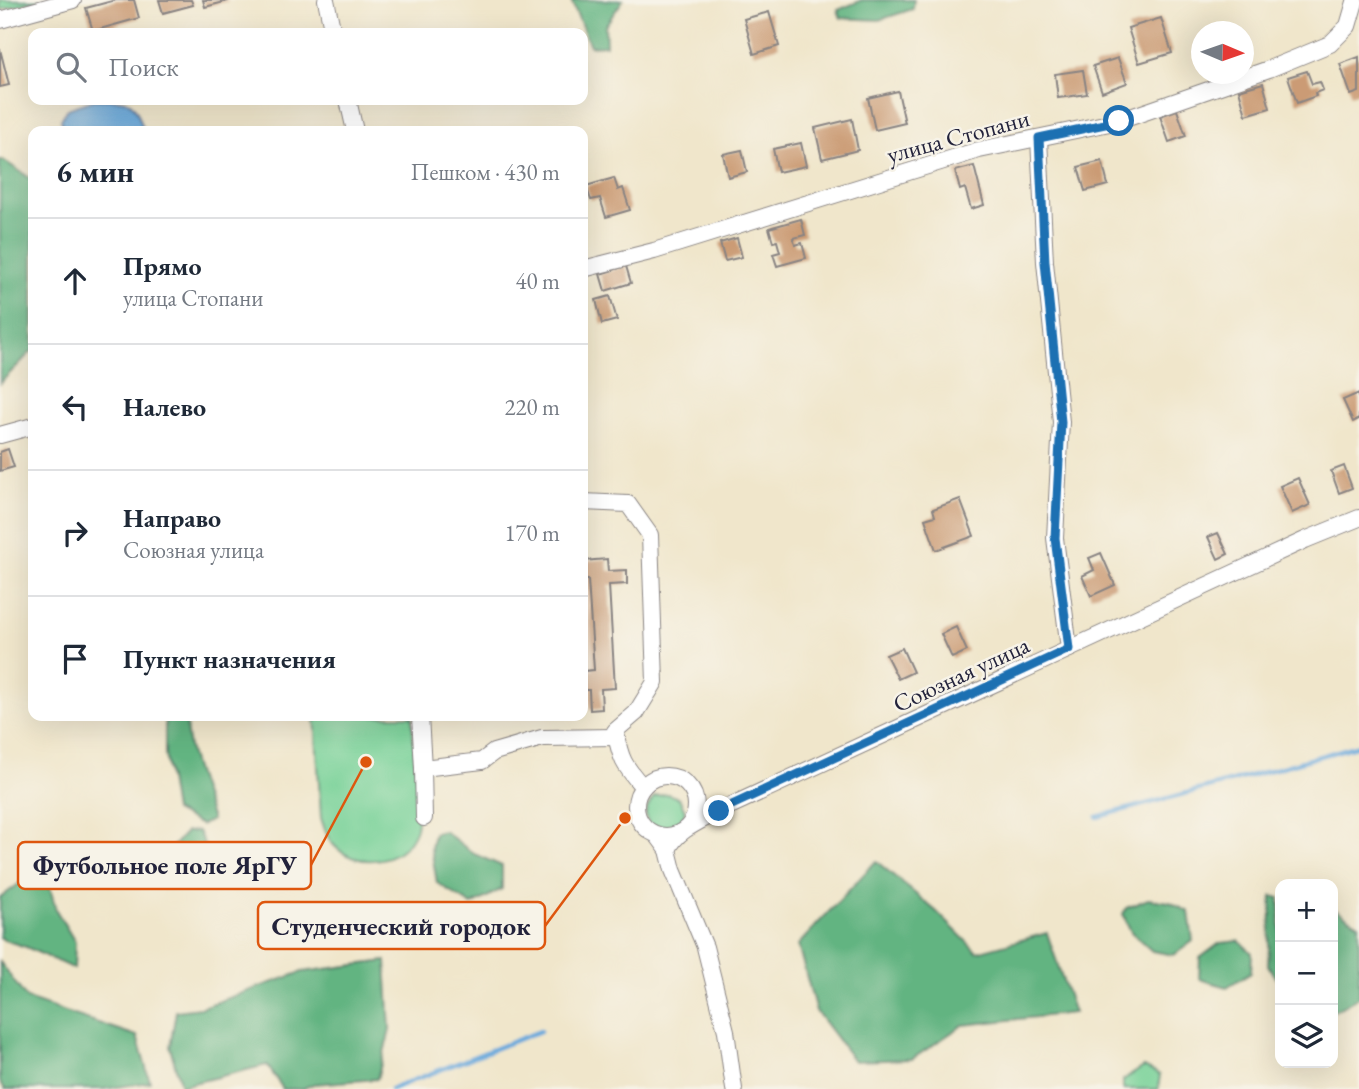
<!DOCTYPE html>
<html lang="ru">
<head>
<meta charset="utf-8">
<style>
  body { margin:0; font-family:"EB Garamond",serif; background:#f6f6f7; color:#1f2937 }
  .controls { position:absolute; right:21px; bottom:21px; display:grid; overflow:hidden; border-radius:14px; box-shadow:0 7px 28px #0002 }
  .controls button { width:63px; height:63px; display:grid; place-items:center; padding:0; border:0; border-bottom:2px solid #e0e1e3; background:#fff; color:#1f2937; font:35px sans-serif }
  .compass { position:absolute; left:1191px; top:21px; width:63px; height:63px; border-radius:50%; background:#fff; box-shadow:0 7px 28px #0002; rotate:92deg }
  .stop { position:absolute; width:21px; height:21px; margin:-16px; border:5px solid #1f6fb2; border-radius:50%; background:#fff }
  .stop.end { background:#1f6fb2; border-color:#fff; box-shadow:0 2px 7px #0008 }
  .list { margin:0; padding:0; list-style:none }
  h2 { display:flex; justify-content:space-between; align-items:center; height:91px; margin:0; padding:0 28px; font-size:30px }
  h2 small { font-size:23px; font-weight:400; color:#747a83 }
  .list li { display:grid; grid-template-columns:46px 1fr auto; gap:21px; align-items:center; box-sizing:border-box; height:126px; padding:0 28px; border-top:2px solid #e0e1e3 }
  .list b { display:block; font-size:26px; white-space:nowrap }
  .list p { margin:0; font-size:23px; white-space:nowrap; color:#747a83 }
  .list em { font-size:23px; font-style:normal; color:#747a83 }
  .icon { flex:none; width:38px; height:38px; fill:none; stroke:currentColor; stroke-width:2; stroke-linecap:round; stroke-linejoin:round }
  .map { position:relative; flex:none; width:1359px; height:1089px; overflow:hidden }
  .search { position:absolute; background:#fff; box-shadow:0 7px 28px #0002; left:28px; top:28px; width:560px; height:77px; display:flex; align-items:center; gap:18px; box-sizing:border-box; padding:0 24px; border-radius:14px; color:#747a83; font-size:26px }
  .panel { position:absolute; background:#fff; box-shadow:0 7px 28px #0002; left:28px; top:126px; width:560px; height:595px; border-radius:14px }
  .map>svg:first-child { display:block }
</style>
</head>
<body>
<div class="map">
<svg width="1359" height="1089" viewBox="0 0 1359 1089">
  <rect width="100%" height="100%" fill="#f7f3e8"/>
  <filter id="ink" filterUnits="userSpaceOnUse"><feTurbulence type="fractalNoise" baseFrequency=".0143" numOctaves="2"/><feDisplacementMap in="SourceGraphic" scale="14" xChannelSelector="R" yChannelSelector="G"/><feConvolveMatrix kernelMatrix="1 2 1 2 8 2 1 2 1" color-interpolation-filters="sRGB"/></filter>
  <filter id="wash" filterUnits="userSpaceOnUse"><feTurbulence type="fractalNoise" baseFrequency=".00686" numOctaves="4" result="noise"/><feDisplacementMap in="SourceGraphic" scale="28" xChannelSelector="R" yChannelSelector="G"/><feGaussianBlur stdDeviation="1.57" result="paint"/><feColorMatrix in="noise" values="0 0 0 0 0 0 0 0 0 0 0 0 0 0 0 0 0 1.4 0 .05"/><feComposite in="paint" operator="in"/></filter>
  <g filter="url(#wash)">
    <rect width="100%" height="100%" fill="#f0e6cb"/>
    <path fill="#f0d6bc" d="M607 559 608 571 627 570V584L609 585 615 688 601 689 602 709 590 710 589 690H583V561Z"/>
    <g fill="#79d299" stroke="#4e7a6a" stroke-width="2">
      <path d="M0 0H39L0 10Z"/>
      <path d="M315 716H412L418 814C417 820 417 826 415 831 402 865 354 870 332 843 326 836 324 827 321 818Z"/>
      <path d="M667 794 679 798 685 810 680 828 667 834 656 832C643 818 642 813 654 797Z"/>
      <path d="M1144 1067 1160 1075 1158 1089H1123V1080Z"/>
    </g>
    <g fill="#62b481" stroke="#426b5e" stroke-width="2">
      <path d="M571 0H623L605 26 606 45 590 46Z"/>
      <path d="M862 0H914L913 9 879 20 841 18 838 10Z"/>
      <path d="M0 160H3L33 180V350L0 383Z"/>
      <path d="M165 716H188C180 736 205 797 212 820L201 825 174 811 165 754Z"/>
      <path d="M198 831 208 853V872L201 884 183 885 171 880C163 856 169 849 186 832Z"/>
      <path d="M444 831 474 854 502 866V889L472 905 437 883 431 848 434 833Z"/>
      <path d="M876 861 936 911 977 952 1047 933 1074 1013 963 1025 912 1059 854 1061 816 1011 798 945Z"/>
      <path d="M48 879 56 910 75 942 74 969 26 947 4 940 0 937V898L24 880Z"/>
      <path d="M1272 896 1280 898V985L1268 965Z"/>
      <path d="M1148 899 1170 902 1189 912 1193 941 1174 955 1152 951 1131 932 1123 914 1126 908Z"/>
      <path d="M1333 908 1359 924V997L1334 1011 1333 1010Z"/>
      <path d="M1239 941 1252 953 1251 972 1227 987 1199 979 1200 958 1220 943Z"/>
      <path d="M386 961 390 1030 377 1079 313 1084 302 1089H283L267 1065 181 1086 170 1047 176 1011 200 1008 302 972Z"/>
      <path d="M0 962 27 999 137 1036 150 1082 104 1089H5L0 1082Z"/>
    </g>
    <path fill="#69a9dc" stroke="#46668c" stroke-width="2" d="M94 100C131 100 132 95 144 131H64L61 120 67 109Z"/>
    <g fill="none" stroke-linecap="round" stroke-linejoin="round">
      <g stroke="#69a9dc" stroke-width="4.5">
        <path d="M1097 817 1229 782 1359 745"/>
        <path d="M391 1089 540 1031"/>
      </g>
    </g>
    <g id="blocks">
      <g fill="#cb9b74">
        <path d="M116 0H134L139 18 93 31 86 8Z"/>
        <path d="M159 0H191L193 5 163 13Z"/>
        <path d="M203 0H228V1L205 7Z"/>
        <path d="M769 12 779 46 754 54 744 19Z"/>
        <path d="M1161 18 1172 53 1139 63 1128 28Z"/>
        <path d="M0 49 9 85 0 87Z"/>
        <path d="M1359 57V92L1351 95 1340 64Z"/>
        <path d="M1118 58 1127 83 1102 92 1093 66Z"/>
        <path d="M1083 70 1087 94 1058 98 1055 74Z"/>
        <path d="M1307 71 1312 84 1320 82 1323 90 1315 93 1316 96 1297 103 1288 77Z"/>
        <path d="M1263 83 1270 108 1246 115 1239 90Z"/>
        <path d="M898 91 905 123 875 130 868 98Z"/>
        <path d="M1177 110 1186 136 1169 142 1160 116Z"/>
        <path d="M852 119 858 150 822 159 815 128Z"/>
        <path d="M801 143 806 166 778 172 773 149Z"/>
        <path d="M742 150 747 172 728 177 723 154Z"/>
        <path d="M1102 161 1108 185 1085 191 1078 167Z"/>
        <path d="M974 166 984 205 971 209 965 188 960 190 955 171Z"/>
        <path d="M614 178 618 190 623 188 630 210 606 217 600 198 591 200 586 186Z"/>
        <path d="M801 219 805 235 793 238 795 245 802 243 806 258 777 266 773 254 780 252 777 241 773 242 769 228Z"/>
        <path d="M737 238 742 257 725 261 720 243Z"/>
        <path d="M626 266 631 283 605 291 600 274Z"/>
        <path d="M610 296 617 320 602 324 596 300Z"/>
        <path d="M1359 393V419L1353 422 1343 400Z"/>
        <path d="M8 449 14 467 0 471V452Z"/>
        <path d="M1344 466 1352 488 1339 493 1331 471Z"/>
        <path d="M1298 478 1310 505 1292 513 1280 486Z"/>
        <path d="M960 499 974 536 936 550 925 519 935 516 933 509Z"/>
        <path d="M1218 533 1228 554 1218 559 1208 537Z"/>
        <path d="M1101 553 1115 585 1091 596 1082 576 1094 570 1089 558Z"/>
        <path d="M607 559 608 571 627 570V584L609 585 615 688 601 689 602 709 590 710 589 690H583V671L594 670 588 580H583V561Z"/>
        <path d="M956 627 967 651 952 658 941 634Z"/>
        <path d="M902 648 913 672 898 679 886 655Z"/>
      </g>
    </g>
  </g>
  <g filter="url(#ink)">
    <use href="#blocks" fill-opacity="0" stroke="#898483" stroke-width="2"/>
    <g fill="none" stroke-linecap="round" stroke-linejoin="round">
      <g stroke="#898483" stroke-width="18">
        <g id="minor">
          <path d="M326 0 333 33"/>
          <path d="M0 20 73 0"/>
          <path d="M348 100 355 131"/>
          <path d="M1039 138 1045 262 1061 422 1055 538 1069 649"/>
          <path d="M583 269 654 251 979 150 1119 121 1269 69 1330 44 1348 26 1355 2"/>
          <path d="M0 435 33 426"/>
          <path d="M583 502 628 504 650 535 655 682 636 713 615 731C621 760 623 764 642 786"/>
          <path d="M420 716 423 768 424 818"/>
          <path d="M423 768 482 761 494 752 542 738 617 737"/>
          <circle cx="666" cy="806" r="30"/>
          <path d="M657 835 668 850 673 870 705 947 726 1031 734 1089"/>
          <path d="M668 850C676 830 701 821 719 811L1305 540 1359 518"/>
        </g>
      </g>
      <use href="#minor" stroke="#fff" stroke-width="16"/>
    </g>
  </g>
  <g fill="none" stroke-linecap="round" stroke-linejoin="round" filter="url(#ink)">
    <path stroke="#1f6fb2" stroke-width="9" d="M719 811 1069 649 1055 538 1061 422 1045 262 1039 138 1119 121"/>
  </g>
  <g text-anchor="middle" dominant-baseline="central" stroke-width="5" stroke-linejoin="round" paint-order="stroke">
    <g font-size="24" fill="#22223b" stroke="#f7f3e8">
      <text transform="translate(958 136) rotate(-15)">улица Стопани</text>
      <text transform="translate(961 674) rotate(-25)">Союзная улица</text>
    </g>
  </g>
  <path fill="none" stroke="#de560e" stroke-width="2.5" d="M366 762L311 865M625 818L545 926"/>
  <g fill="#de560e" stroke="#f7f3e8" stroke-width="2.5">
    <circle cx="366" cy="762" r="7"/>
    <circle cx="625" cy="818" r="7"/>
  </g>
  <g fill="#f7f3e8" stroke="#de560e" stroke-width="2.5">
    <rect x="18" y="842" width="293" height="47" rx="7"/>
    <rect x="258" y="902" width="287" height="47" rx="7"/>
  </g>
  <g font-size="26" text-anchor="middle" font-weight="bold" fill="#22223b">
    <text x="165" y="874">Футбольное поле ЯрГУ</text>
    <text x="401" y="935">Студенческий городок</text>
  </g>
</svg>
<div class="controls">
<button>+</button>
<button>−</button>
<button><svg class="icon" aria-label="layers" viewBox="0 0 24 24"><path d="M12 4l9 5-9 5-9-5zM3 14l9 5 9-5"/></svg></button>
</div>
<svg class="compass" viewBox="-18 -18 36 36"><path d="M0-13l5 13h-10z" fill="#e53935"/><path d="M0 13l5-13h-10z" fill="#747a83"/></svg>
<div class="stop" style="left:1119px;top:121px"></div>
<div class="stop end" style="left:719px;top:811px"></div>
<div class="search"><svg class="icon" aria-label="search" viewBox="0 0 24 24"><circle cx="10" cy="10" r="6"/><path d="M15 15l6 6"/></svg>Поиск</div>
<section class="panel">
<h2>6 мин<small>Пешком · 430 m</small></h2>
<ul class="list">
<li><svg class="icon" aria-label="ahead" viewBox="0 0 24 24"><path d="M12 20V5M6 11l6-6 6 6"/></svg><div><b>Прямо</b><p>улица Стопани</p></div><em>40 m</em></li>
<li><svg class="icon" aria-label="left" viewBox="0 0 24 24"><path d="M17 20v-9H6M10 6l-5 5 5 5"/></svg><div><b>Налево</b></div><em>220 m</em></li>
<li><svg class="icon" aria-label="right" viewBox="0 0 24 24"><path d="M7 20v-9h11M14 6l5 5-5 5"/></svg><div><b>Направо</b><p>Союзная улица</p></div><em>170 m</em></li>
<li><svg class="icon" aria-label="arrive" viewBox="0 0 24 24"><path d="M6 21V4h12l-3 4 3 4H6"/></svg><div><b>Пункт назначения</b></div></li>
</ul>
</section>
</div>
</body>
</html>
